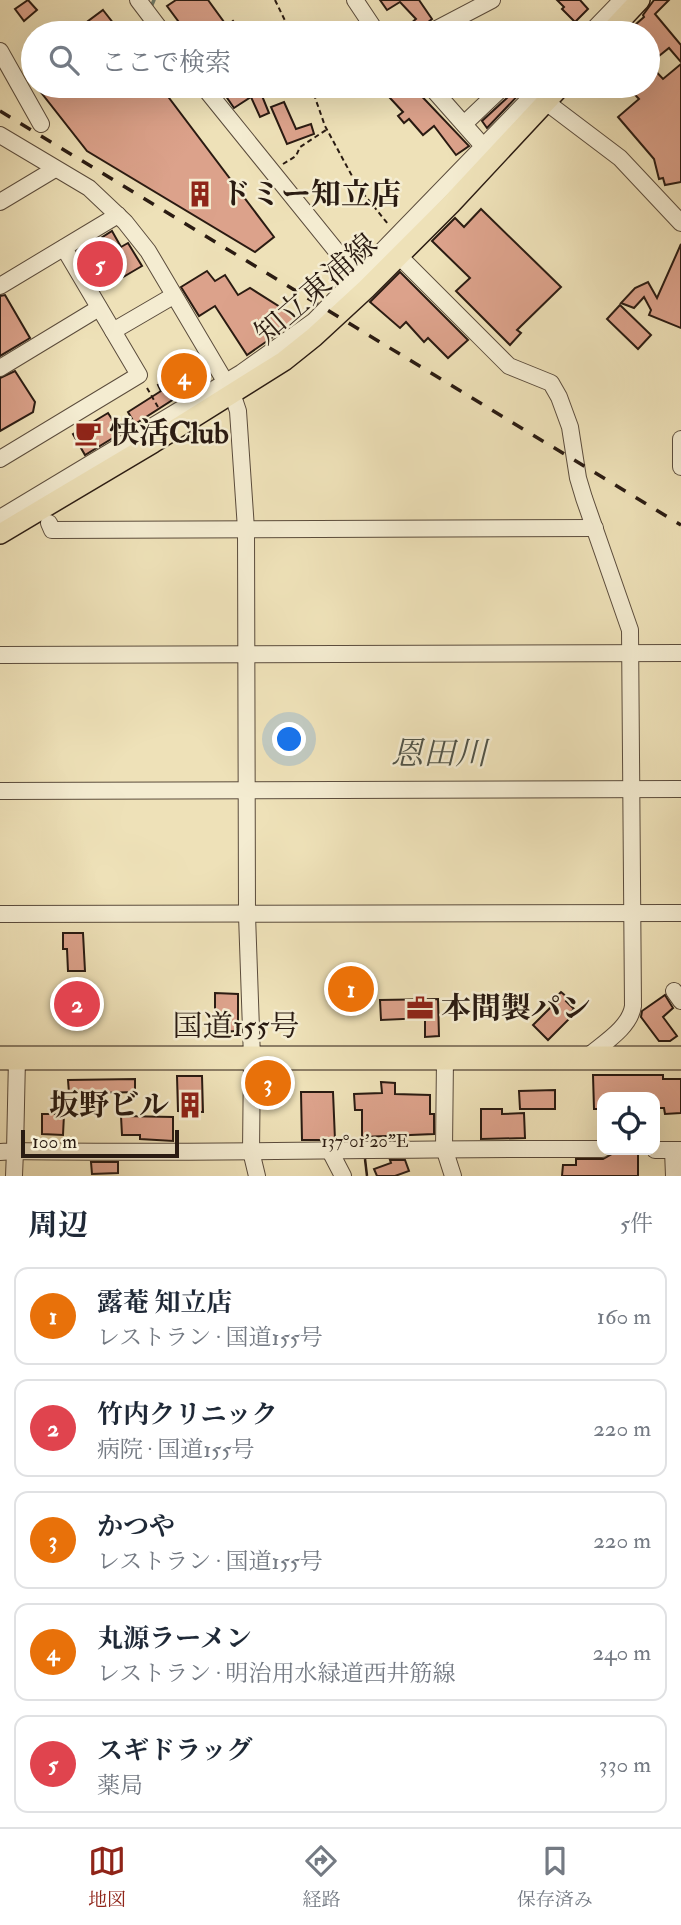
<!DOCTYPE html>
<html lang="ja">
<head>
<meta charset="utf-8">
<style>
  body { margin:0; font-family:"IM FELL Double Pica","Noto Serif JP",serif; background:#f6f6f7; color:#1f2937 }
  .controls { position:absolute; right:21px; bottom:21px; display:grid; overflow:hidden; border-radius:14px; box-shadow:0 7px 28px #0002 }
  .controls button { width:63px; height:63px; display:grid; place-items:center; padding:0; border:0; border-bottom:2px solid #e0e1e3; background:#fff; color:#1f2937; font:35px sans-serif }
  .scale { position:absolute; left:21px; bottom:18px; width:158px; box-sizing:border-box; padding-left:7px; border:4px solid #2a1b12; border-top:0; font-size:19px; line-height:24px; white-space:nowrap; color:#2a1b12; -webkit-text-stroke:5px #f4ecd1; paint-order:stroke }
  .you { position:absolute; left:290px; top:740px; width:24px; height:24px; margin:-18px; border:5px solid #fff; border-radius:50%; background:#1a73e8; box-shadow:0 0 0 10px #1a73e833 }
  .badge { display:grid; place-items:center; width:46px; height:46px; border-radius:50%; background:#8f2418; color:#fff; font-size:23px; font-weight:700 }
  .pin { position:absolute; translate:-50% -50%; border:4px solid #fff; box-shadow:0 2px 7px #0006 }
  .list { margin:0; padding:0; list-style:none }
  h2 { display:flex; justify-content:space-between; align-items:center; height:91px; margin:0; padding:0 28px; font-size:30px }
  h2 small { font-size:23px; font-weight:400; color:#747a83 }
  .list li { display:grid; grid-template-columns:46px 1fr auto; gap:21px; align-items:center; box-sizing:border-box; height:98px; margin:0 14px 14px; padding:0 14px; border:2px solid #e0e1e3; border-radius:14px }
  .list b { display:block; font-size:26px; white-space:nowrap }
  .list p { margin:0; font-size:23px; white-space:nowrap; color:#747a83 }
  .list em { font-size:23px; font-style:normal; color:#747a83 }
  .icon { flex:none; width:38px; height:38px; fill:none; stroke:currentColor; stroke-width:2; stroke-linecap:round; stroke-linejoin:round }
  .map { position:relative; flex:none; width:681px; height:1176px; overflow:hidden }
  .search { position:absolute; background:#fff; box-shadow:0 7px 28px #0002; left:21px; right:21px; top:21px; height:77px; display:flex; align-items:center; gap:18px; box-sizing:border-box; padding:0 24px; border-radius:38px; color:#747a83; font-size:26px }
  .sheet { height:651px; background:#fff }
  nav { display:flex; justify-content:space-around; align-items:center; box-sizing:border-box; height:98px; border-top:2px solid #e0e1e3; background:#fff; font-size:19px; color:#747a83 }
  nav a { display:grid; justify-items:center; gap:4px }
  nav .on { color:#8f2418 }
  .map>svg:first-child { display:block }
</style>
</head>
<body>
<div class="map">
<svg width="681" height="1176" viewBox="0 0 681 1176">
  <rect width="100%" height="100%" fill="#eee1b8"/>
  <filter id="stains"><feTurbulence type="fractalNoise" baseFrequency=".00286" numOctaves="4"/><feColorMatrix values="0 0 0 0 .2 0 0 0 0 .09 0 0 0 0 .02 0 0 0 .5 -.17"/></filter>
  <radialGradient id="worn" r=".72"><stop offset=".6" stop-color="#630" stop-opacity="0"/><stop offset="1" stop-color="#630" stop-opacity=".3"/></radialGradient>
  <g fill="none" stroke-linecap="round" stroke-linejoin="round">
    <path stroke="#6d7d6e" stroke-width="3.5" d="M151 7 154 0"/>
  </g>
  <g fill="#dca28b" stroke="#2a1b12" stroke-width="2">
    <path d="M28 0 37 10 24 21 15 9Z"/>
    <path d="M176 0H208L227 26 233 21 243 33H187L167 6Z"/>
    <path d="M380 0H419L432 19 414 33H399L416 19 400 2 387 10Z"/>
    <path d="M557 0H580L588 9 575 22 562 9 564 7Z"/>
    <path d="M654 0H669L655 14 681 45V62L669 48 649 64 663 79 681 64V182L665 185 663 178 659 179 654 159 618 117 639 99 627 86H648V33H626L644 17 643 15Z"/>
    <path d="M103 10 121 33H72Z"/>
    <path d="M36 86H160L274 237 255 252 87 151Z"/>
    <path d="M226 86H269L260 91 269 113 260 117 251 97 234 108 221 89Z"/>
    <path d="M389 86H412L469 146 456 155 434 126 423 135 409 119 404 123 398 116 403 112 390 98 395 93Z"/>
    <path d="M520 86 525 88 487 128 482 121Z"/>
    <path d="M284 102 296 129 311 124 314 134 287 144 271 107Z"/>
    <path d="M481 209 561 287 517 330 521 333 510 345 456 291 470 278 432 241 455 218 464 227Z"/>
    <path d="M112 231 121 247 128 243 142 266 101 290 79 252Z"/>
    <path d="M681 244V328L649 315 651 310 644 297 634 308 621 303 635 288 648 282 657 298Z"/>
    <path d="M207 271 215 281 225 275 238 295 250 288 299 319 247 355 215 306 199 316 181 287Z"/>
    <path d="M400 272 468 340 448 358 428 338 424 342 406 322 400 328 370 302Z"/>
    <path d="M5 295 30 338 0 356V296Z"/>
    <path d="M620 305 651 335 638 349 607 319Z"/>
    <path d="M192 365 202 381 135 424 128 412 161 391 158 385Z"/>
    <path d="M15 371 35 402 33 412 0 431V378Z"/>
    <path d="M108 413 121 433 85 455 73 434Z"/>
    <path d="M63 933H83L85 971H68L67 949H63Z"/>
    <rect x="330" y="975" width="41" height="28"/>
    <path d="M561 992 568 998 566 1001 574 1009 567 1016 570 1018 548 1040 533 1025 553 1005 551 1002Z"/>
    <path d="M215 993 238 994V1031L215 1032Z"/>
    <path d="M665 995 673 1008 663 1017 677 1036 670 1041H659L641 1017 642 1011Z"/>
    <path d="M438 999 439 1036 425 1037V1018L381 1020 380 1000Z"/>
    <path d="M593 1075H663V1079H681V1113L665 1114 664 1108H655V1097H602V1109H594Z"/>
    <path d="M177 1076H202L203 1112 178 1111Z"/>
    <rect x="262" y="1077" width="17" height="17"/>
    <path d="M135 1079V1092L101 1093V1100H90L91 1093H69L68 1080Z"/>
    <path d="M381 1082 395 1083V1094L430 1095V1114H434V1134L362 1137V1110H355L354 1094 382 1093Z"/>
    <path d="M555 1090V1109H520L519 1091Z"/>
    <path d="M301 1092H333L335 1140H302Z"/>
    <path d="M481 1109H502V1114L524 1113 525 1138 481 1139Z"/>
    <path d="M42 1114H64L63 1135 42 1134Z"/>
    <path d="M121 1116 173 1117V1141L140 1139V1135H122Z"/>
    <path d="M612 1154H638V1176H562L563 1165H576V1159H603Z"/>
    <path d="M390 1160H405L409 1171 395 1176H377L374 1169 391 1163Z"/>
    <path d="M91 1162H118V1173L92 1174Z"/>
  </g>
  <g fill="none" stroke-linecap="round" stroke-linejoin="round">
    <g stroke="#5b4c3c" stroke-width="18">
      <g id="minor">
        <path d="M138 0 163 33"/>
        <path d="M355 0 377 33"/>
        <path d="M429 33 492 0"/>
        <path d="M590 33 622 0"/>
        <path d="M0 51 41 124"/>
        <path d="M203 86 363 284"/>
        <path d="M430 86 491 155"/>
        <path d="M546 102 620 158 681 223"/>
        <path d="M464 124 504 86"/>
        <path d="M0 135 89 188 125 222 148 251 232 393 238 411 246 529 247 915 252 1058 251 1151 257 1176"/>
        <path d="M0 202 55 169"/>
        <path d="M399 256 509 366 551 383 559 397 570 427 578 478 584 498 630 630 633 1006C630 1028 602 1044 586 1058"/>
        <path d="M0 286 118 215"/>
        <path d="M113 331 173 296"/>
        <path d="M0 368 99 308"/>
        <path d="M681 439V467"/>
        <path d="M0 459 139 375 64 248"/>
        <path d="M0 518 241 373 314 321 542 86"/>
        <path d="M49 523 52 530 595 528"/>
        <path d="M0 655 681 653"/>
        <path d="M0 791 681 789"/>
        <path d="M0 914 681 913"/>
        <path d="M674 991 681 1001"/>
        <path d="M445 1059 444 1148 453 1176"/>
        <path d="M655 1150H681"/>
        <path d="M673 1150 674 1176"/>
        <path d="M330 1151 343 1176"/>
        <path d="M0 1152 15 1151 17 1058"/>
        <path d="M14 1176 15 1151C211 1154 406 1148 602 1149"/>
      </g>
    </g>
    <g stroke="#2a1b12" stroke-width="22">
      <g id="major">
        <path d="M609 33 640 0"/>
        <path d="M0 534 153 443 284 361 314 337 366 289 451 204 561 86"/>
      </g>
    </g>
    <g stroke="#2a1b12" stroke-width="25">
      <path id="highway" d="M0 1058H681"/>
    </g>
    <g stroke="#2a1b12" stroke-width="2" stroke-dasharray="5 3.5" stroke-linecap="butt">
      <path d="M275 0 291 33"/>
      <path d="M311 86 325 126 358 187 388 224"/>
      <path d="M283 164 296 156 300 147 326 130"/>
      <path d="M147 388 158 407"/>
    </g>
    <use href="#minor" stroke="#f4ecd1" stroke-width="16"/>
    <use href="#major" stroke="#eee1b8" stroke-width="19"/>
    <use href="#highway" stroke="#eee1b8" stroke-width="23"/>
    <path stroke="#2a1b12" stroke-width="3.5" stroke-dasharray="12 12" stroke-linecap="butt" d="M0 111 681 525"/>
  </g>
  <path fill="none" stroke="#2a1b12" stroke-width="2.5" d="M365 1159 367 1176"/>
  <defs>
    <g id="building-bare" transform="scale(2.1)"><path d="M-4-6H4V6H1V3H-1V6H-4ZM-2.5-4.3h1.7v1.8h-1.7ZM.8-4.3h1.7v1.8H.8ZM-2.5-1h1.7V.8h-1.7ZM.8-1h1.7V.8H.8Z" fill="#8f2418" stroke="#f4ecd1" stroke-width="2.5" paint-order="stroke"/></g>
    <g id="cafe-bare" transform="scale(2.1)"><path d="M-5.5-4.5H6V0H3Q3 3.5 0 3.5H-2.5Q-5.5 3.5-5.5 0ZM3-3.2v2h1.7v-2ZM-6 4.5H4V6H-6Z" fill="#8f2418" stroke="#f4ecd1" stroke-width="2.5" paint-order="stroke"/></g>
    <g id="office-bare" transform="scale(2.1)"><path d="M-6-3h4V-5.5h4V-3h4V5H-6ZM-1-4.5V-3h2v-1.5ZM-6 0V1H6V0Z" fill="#8f2418" stroke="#f4ecd1" stroke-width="2.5" paint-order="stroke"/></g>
  </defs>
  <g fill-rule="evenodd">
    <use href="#building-bare" x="200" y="194"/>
    <use href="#cafe-bare" x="88" y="433"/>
    <use href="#office-bare" x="420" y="1008"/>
    <use href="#building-bare" x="190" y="1105"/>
  </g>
  <g text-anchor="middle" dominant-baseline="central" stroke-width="5" stroke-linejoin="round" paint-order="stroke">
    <g font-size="30" font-weight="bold" fill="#2a1b12" stroke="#f4ecd1" text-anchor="start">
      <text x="221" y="194">ドミー知立店</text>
      <text x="109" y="433">快活Club</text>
      <text x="441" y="1008">本間製パン</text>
      <text x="169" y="1105" text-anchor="end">坂野ビル</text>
    </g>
    <g font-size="30" fill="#2a1b12" stroke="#f4ecd1">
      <text transform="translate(316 289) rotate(-41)">知立東浦線</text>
      <text x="236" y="1026">国道155号</text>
    </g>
    <g font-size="32" font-style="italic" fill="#515448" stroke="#f4ecd1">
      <text x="439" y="754">恩田川</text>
    </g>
  </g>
  <g font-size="18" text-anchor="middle" fill="#2a1b12" stroke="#f4ecd1" stroke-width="5" stroke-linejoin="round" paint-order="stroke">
    <text x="365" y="1147">137°01'20"E</text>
  </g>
  <rect width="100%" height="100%" filter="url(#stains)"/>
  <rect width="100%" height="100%" fill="url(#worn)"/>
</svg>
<div class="controls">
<button><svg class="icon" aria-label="locate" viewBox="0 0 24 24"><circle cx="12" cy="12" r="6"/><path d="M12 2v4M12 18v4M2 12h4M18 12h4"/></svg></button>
</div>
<div class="scale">100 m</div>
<div class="you"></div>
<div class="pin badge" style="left:351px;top:989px;background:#e8710a">1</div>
<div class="pin badge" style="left:77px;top:1004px;background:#e0444e">2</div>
<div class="pin badge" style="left:268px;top:1083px;background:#e8710a">3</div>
<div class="pin badge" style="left:184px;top:376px;background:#e8710a">4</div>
<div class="pin badge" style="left:100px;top:264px;background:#e0444e">5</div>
<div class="search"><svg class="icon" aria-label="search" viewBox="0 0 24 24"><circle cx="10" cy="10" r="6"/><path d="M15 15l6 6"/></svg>ここで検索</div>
</div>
<section class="sheet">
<h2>周辺<small>5件</small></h2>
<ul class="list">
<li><span class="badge" style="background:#e8710a">1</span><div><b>露菴 知立店</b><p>レストラン · 国道155号</p></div><em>160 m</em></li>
<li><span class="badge" style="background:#e0444e">2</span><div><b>竹内クリニック</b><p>病院 · 国道155号</p></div><em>220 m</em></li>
<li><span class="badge" style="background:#e8710a">3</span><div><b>かつや</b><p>レストラン · 国道155号</p></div><em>220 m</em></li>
<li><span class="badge" style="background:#e8710a">4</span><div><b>丸源ラーメン</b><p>レストラン · 明治用水緑道西井筋線</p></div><em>240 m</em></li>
<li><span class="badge" style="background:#e0444e">5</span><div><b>スギドラッグ</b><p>薬局</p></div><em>330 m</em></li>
</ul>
</section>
<nav>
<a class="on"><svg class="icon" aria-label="map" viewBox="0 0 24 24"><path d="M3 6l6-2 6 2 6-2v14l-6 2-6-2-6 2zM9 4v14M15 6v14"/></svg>地図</a>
<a><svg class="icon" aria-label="directions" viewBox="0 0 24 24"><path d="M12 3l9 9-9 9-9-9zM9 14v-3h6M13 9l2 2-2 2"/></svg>経路</a>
<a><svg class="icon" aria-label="saved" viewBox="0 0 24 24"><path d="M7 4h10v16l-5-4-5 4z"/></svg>保存済み</a>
</nav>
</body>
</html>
